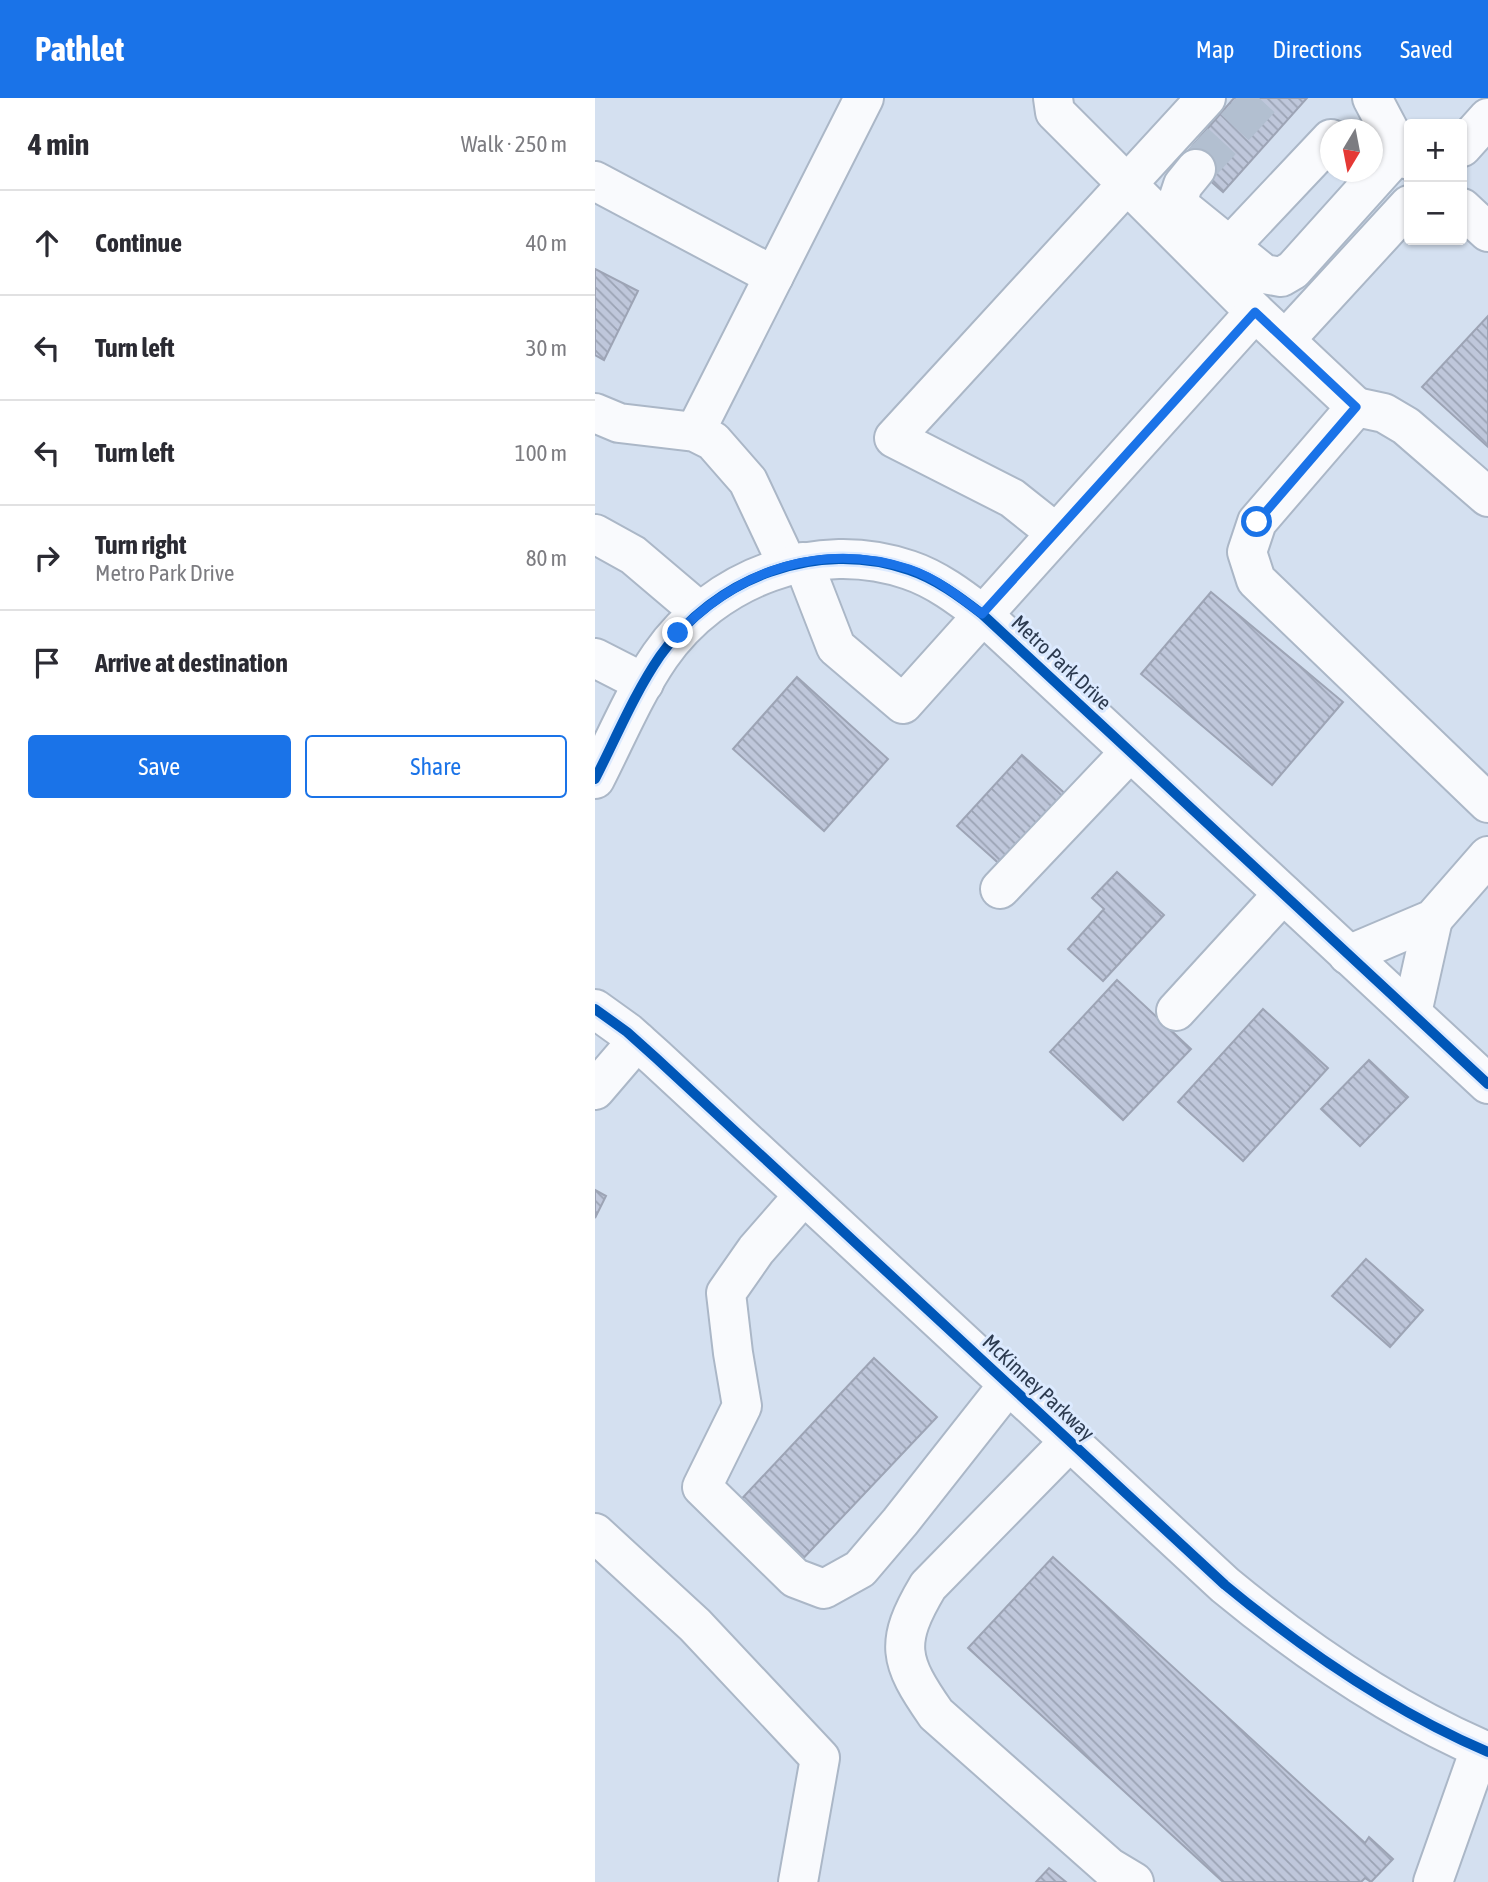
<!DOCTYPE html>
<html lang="en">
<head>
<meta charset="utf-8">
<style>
  body { margin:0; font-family:"Asap Condensed",sans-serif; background:#f7f7f7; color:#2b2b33 }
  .controls { position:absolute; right:21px; top:21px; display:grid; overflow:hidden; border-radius:7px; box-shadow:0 2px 5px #0004 }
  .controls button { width:63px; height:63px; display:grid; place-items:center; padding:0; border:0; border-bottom:2px solid #e1e1e2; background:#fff; color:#2b2b33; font:35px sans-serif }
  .compass { position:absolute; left:725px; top:21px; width:63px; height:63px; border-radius:50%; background:#fff; box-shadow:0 2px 5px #0004; rotate:190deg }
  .stop { position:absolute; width:21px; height:21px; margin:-16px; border:5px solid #1a73e8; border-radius:50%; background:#fff }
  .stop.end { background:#1a73e8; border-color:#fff; box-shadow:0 2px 7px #0008 }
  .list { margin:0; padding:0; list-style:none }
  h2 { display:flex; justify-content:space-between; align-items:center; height:91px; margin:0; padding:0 28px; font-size:30px }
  h2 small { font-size:23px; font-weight:400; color:#7c7c81 }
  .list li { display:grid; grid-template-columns:46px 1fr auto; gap:21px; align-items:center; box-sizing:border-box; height:105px; padding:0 28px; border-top:2px solid #e1e1e2 }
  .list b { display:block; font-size:26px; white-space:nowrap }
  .list p { margin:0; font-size:23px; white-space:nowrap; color:#7c7c81 }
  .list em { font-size:23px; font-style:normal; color:#7c7c81 }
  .actions { display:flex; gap:14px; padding:21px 28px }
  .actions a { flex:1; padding:16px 0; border:2px solid #1a73e8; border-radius:7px; text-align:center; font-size:24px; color:#1a73e8 }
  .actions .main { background:#1a73e8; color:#fff }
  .icon { flex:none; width:38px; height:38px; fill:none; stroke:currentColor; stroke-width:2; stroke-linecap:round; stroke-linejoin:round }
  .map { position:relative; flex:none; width:893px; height:1784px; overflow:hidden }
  header { display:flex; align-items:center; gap:42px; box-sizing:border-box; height:98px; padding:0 35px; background:#1a73e8; color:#fff }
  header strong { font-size:33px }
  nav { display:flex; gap:38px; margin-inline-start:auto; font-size:24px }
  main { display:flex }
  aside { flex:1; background:#fff }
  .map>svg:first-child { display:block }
</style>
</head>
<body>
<header>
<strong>Pathlet</strong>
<nav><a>Map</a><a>Directions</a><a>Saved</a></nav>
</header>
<main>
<aside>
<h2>4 min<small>Walk · 250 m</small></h2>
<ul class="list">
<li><svg class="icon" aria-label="ahead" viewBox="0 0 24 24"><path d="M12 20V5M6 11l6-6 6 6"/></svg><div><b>Continue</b></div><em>40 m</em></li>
<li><svg class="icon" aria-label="left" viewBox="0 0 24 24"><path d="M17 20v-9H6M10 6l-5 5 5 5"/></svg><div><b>Turn left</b></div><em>30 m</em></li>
<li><svg class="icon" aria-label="left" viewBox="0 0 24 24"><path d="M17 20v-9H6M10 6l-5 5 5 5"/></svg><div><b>Turn left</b></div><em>100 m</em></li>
<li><svg class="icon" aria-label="right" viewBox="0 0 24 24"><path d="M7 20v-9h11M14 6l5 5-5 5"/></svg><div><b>Turn right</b><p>Metro Park Drive</p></div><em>80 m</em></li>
<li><svg class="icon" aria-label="arrive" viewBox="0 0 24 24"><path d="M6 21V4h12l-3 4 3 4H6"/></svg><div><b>Arrive at destination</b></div></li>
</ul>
<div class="actions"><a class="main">Save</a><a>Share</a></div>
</aside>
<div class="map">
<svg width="893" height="1784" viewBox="0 0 893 1784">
  <defs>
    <pattern id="building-back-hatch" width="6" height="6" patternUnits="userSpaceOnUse" patternTransform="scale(1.75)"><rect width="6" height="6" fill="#bfc7db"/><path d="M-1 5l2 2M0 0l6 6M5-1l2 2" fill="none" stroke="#9ba3b4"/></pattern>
  </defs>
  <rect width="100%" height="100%" fill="#d4e0f0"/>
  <g fill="url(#building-back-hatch)" stroke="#9da4b5" stroke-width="2">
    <path d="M639 0H712L628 94 588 59Z"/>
    <path d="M0 171 43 193 9 262 0 257Z"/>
    <path d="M893 218V349L827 289Z"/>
    <path d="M616 494 748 604 677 687 546 576Z"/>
    <path d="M202 579 293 661 229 733 138 651Z"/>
    <path d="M427 657 474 699 409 770 362 728Z"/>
    <path d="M522 774 569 817 508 883 473 851 509 811 497 800Z"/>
    <path d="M522 882 596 951 528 1022 455 954Z"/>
    <path d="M668 911 733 970 648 1063 583 1004Z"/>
    <path d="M774 962 813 999 765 1048 726 1011Z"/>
    <path d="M0 1092 11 1098 0 1120Z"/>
    <path d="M771 1161 828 1212 795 1249 737 1198Z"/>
    <path d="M279 1260 342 1319 201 1468 139 1409Z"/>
    <path d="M458 1459 770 1745 774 1739 798 1761 776 1784 770 1780 766 1784H628L373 1550Z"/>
    <path d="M454 1770 471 1784H441Z"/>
  </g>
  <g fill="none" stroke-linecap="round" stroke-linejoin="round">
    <path stroke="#b2bfd0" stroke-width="38" stroke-dasharray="38 19" stroke-linecap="butt" d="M601 71 667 0"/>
    <g stroke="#abb7c7" stroke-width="42">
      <g id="minor">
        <path d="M458 0 460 14 660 214"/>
        <path d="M777 0 805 53 814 62"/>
        <path d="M867 49 893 20"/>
        <path d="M601 71 588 87 583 102 590 112 669 176 686 179 698 172 805 53"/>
        <path d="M0 83 179 178"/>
        <path d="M867 110 893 134"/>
        <path d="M635 148 736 41"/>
        <path d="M690 242 814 107"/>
        <path d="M0 315 24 325 100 334 118 343 153 383 193 468"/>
        <path d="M100 334 269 0"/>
        <path d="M893 399 811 328 789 315 761 309 662 424 652 454 661 482 893 705"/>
        <path d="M461 435 417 400 299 340 611 0"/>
        <path d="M0 436 38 457 104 513"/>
        <path d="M208 464 241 549 308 606 660 214 761 309"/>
        <path d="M0 560 49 585"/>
        <path d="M0 681C21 640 39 596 65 558 119 480 222 440 314 472 341 481 365 499 387 516L893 986"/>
        <path d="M405 791 535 654"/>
        <path d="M753 857 838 821 893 758"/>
        <path d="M0 911 32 934 61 960 630 1487C710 1553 797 1613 893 1654"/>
        <path d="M581 913 688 796"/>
        <path d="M817 915 838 821"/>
        <path d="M0 992 42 943"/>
        <path d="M209 1097 161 1152 131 1195 138 1255 147 1308 107 1389 200 1480 229 1491 265 1471 305 1424 413 1287"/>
        <path d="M474 1344 333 1488C299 1545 304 1563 341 1616L514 1769 539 1784"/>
        <path d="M0 1435 100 1527 225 1660 203 1784"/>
        <path d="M838 1784 885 1651"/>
      </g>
    </g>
    <use href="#minor" stroke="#f9fafd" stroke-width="38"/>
    <g stroke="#dceaff" stroke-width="15">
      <g id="cycleway">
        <path d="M0 681C21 640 39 596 65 558 119 480 222 440 314 472 341 481 365 499 387 516L893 986"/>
        <path d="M0 911 32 934 61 960 630 1487C710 1553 797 1613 893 1654"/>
      </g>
    </g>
    <use href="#cycleway" stroke="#0057b8" stroke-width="10"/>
  </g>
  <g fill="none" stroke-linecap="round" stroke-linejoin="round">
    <path stroke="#1a73e8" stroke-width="9" d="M83 535C144 472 228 443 314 471 341 480 365 499 387 516L660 214 761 309 662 424"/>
  </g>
  <g text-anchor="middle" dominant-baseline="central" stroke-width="6" stroke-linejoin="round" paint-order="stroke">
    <g font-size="21" fill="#2c3a4f" stroke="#dceaff">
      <text transform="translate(467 564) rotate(43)">Metro Park Drive</text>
      <text transform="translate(444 1289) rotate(43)">McKinney Parkway</text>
    </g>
  </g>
</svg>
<div class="controls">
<button>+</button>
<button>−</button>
</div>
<svg class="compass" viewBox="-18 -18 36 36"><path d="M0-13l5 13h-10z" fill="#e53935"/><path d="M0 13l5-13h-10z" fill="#7c7c81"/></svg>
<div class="stop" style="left:662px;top:424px"></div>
<div class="stop end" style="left:83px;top:535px"></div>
</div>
</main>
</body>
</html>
